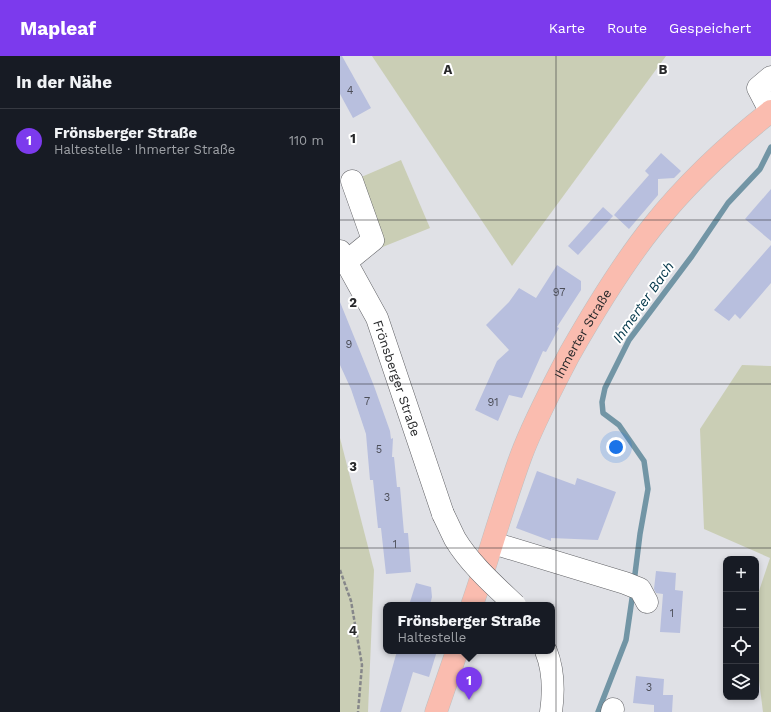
<!DOCTYPE html>
<html lang="de">
<head>
<meta charset="utf-8">
<style>
  body { margin:0; font-family:"Work Sans",sans-serif; background:#20242c; color:#f1f3f6 }
  .controls { position:absolute; right:12px; bottom:12px; display:grid; overflow:hidden; border-radius:8px; box-shadow:0 2px 6px #0003 }
  .controls button { width:36px; height:36px; display:grid; place-items:center; padding:0; border:0; border-bottom:1px solid #363941; background:#171b24; color:#f1f3f6; font:20px sans-serif }
  .you { position:absolute; left:276px; top:391px; width:14px; height:14px; margin:-10px; border:3px solid #fff; border-radius:50%; background:#1a73e8; box-shadow:0 0 0 6px #1a73e833 }
  .badge { display:grid; place-items:center; width:26px; height:26px; border-radius:50%; background:#7c3aed; color:#fff; font-size:13px; font-weight:700 }
  .pin { position:absolute; translate:-50% -33px; filter:drop-shadow(0 1px 2px #0008) }
  .pin::after { content:''; position:absolute; top:21px; width:14px; height:12px; background:inherit; clip-path:polygon(0 0,100% 0,50% 100%) }
  .popup { position:absolute; left:43px; top:546px; width:172px; height:52px; box-sizing:border-box; display:grid; place-content:center; border-radius:8px; background:#171b24; filter:drop-shadow(0 1px 3px #0005); font-size:13px; white-space:nowrap; color:#9ea1a6 }
  .popup b { font-size:15px; color:#f1f3f6 }
  .popup::after { content:''; position:absolute; left:50%; top:100%; margin-left:-8px; border:8px solid transparent; border-top-color:#171b24 }
  .list { margin:0; padding:0; list-style:none }
  h2 { display:flex; justify-content:space-between; align-items:center; height:52px; margin:0; padding:0 16px; font-size:17px }
  h2 small { font-size:13px; font-weight:400; color:#9ea1a6 }
  .list li { display:grid; grid-template-columns:26px 1fr auto; gap:12px; align-items:center; box-sizing:border-box; height:64px; padding:0 16px; border-top:1px solid #363941 }
  .list b { display:block; font-size:15px; white-space:nowrap }
  .list p { margin:0; font-size:13px; white-space:nowrap; color:#9ea1a6 }
  .list em { font-size:13px; font-style:normal; color:#9ea1a6 }
  .icon { flex:none; width:22px; height:22px; fill:none; stroke:currentColor; stroke-width:2; stroke-linecap:round; stroke-linejoin:round }
  .map { position:relative; flex:none; width:431px; height:656px; overflow:hidden }
  header { display:flex; align-items:center; gap:24px; box-sizing:border-box; height:56px; padding:0 20px; background:#7c3aed; color:#fff }
  header strong { font-size:19px }
  nav { display:flex; gap:22px; margin-inline-start:auto; font-size:14px }
  main { display:flex }
  aside { flex:1; background:#171b24 }
  .map>svg:first-child { display:block }
</style>
</head>
<body>
<header>
<strong>Mapleaf</strong>
<nav><a>Karte</a><a>Route</a><a>Gespeichert</a></nav>
</header>
<main>
<aside>
<h2>In der Nähe<small></small></h2>
<ul class="list">
<li><span class="badge">1</span><div><b>Frönsberger Straße</b><p>Haltestelle · Ihmerter Straße</p></div><em>110 m</em></li>
</ul>
</aside>
<div class="map">
<svg width="431" height="656" viewBox="0 0 431 656">
  <rect width="100%" height="100%" fill="#e0e1e6"/>
  <g fill="#caceb5">
    <path d="M32 0H326L172 210Z"/>
    <path d="M61 104 90 172 40 192 12 125Z"/>
    <path d="M402 309 431 310V656H423L416 601V544L430 502 364 473 360 373Z"/>
    <path d="M0 382 34 514 28 656H0Z"/>
  </g>
  <g fill="none" stroke-linecap="round" stroke-linejoin="round">
    <g stroke="#7295a5" stroke-width="5.5">
      <path d="M294 526 300 478 308 433 304 405 279 369 263 357 262 346 265 332 289 284 352 200 388 147 420 113 431 91"/>
      <path d="M258 656 286 584 293 536"/>
    </g>
  </g>
  <g fill="#b8bfde">
    <path d="M0 0H2L31 52 13 62 0 38Z"/>
    <path d="M321 97 341 115 334 122 318 123V139L289 173 274 159 309 119 305 115Z"/>
    <path d="M431 133V185L405 163Z"/>
    <path d="M263 151 273 160 238 199 228 190Z"/>
    <path d="M431 189V227L400 263 395 258 389 265 374 254Z"/>
    <path d="M217 209 241 225V234L217 271 219 272 206 296 203 295 182 342 169 339 158 365 135 354 157 305 169 294 146 269 169 246 179 232 196 242Z"/>
    <path d="M0 246 34 330 50 375 51 383 53 382 52 401H54L57 431H60L64 477H68L71 516 46 518 41 472H38L33 424H30L26 378 11 333 0 309Z"/>
    <path d="M197 415 235 429 237 422 276 436 258 484 211 482V485L176 472Z"/>
    <path d="M316 515 336 517 335 534 343 535 340 577 320 576 323 538 316 537 314 533Z"/>
    <path d="M76 527 91 531 92 541 90 549H69Z"/>
    <path d="M57 595H97L89 621 73 616 61 656H40Z"/>
    <path d="M296 620 324 623 323 639H333L332 656H314V649L293 647Z"/>
  </g>
  <g fill="none" stroke-linecap="round" stroke-linejoin="round">
    <g stroke="#606165" stroke-width="23">
      <g id="minor">
        <path d="M430 55 418 32 431 21"/>
        <path id="s1" d="M0 195 37 262 103 458"/>
        <path d="M6 206 33 184 12 125"/>
        <path d="M153 487 285 527 300 533 307 546"/>
        <path d="M206 595C214 615 214 635 211 656"/>
        <path d="M272 656 273 653"/>
      </g>
    </g>
    <g stroke="#bebfbf" stroke-width="23">
      <g id="major">
        <path id="s2" d="M132 549C149 500 163 449 181 400 194 365 212 332 229 299 254 255 281 210 313 170 347 127 388 89 431 55"/>
        <path d="M96 656 117 595"/>
      </g>
    </g>
    <path stroke="#86878a" stroke-width="2.5" stroke-dasharray="4 2" stroke-linecap="butt" d="M0 514 11 545 22 609 18 656"/>
    <use href="#minor" stroke="#fff" stroke-width="22"/>
    <use href="#major" stroke="#fabcaf" stroke-width="22"/>
    <g stroke="#606165" stroke-width="23" stroke-linecap="butt">
      <path id="minor-bridge" d="M103 458C107 466 111 475 115 483 130 508 154 529 175 549"/>
    </g>
    <use href="#minor-bridge" stroke="#fff" stroke-width="22"/>
  </g>
  <path fill="none" stroke="#28292b" stroke-width="1" stroke-opacity="0.55" d="M216 0V656M0 164H431M0 328H431M0 492H431"/>
  <g text-anchor="middle" dominant-baseline="central" stroke-width="4" stroke-linejoin="round" paint-order="stroke">
    <g font-size="11" fill="#4c4e58">
      <text x="10" y="34">4</text>
      <text x="219" y="236">97</text>
      <text x="9" y="288">9</text>
      <text x="27" y="345">7</text>
      <text x="153" y="346">91</text>
      <text x="39" y="393">5</text>
      <text x="47" y="441">3</text>
      <text x="55" y="488">1</text>
      <text x="332" y="557">1</text>
      <text x="309" y="631">3</text>
    </g>
    <g font-size="13" fill="#28292b" stroke="#fff">
      <text stroke="none"><textPath href="#s2" startOffset="294">Ihmerter Straße</textPath></text>
      <text stroke="none"><textPath href="#s1" startOffset="140">Frönsberger Straße</textPath></text>
    </g>
    <g font-size="14" font-style="italic" fill="#023649" stroke="#fff">
      <text transform="translate(303 246) rotate(-55)">Ihmerter Bach</text>
    </g>
  </g>
  <g font-size="13" text-anchor="middle" font-weight="bold" fill="#28292b" stroke="#fff" stroke-width="4" stroke-linejoin="round" paint-order="stroke">
    <text x="108" y="18">A</text>
    <text x="323" y="18">B</text>
    <text x="13" y="87">1</text>
    <text x="13" y="251">2</text>
    <text x="13" y="415">3</text>
    <text x="13" y="579">4</text>
  </g>
</svg>
<div class="controls">
<button>+</button>
<button>−</button>
<button><svg class="icon" aria-label="locate" viewBox="0 0 24 24"><circle cx="12" cy="12" r="6"/><path d="M12 2v4M12 18v4M2 12h4M18 12h4"/></svg></button>
<button><svg class="icon" aria-label="layers" viewBox="0 0 24 24"><path d="M12 4l9 5-9 5-9-5zM3 14l9 5 9-5"/></svg></button>
</div>
<div class="you"></div>
<div class="pin badge" style="left:129px;top:644px">1</div>
<div class="popup"><b>Frönsberger Straße</b>Haltestelle</div>
</div>
</main>
</body>
</html>
